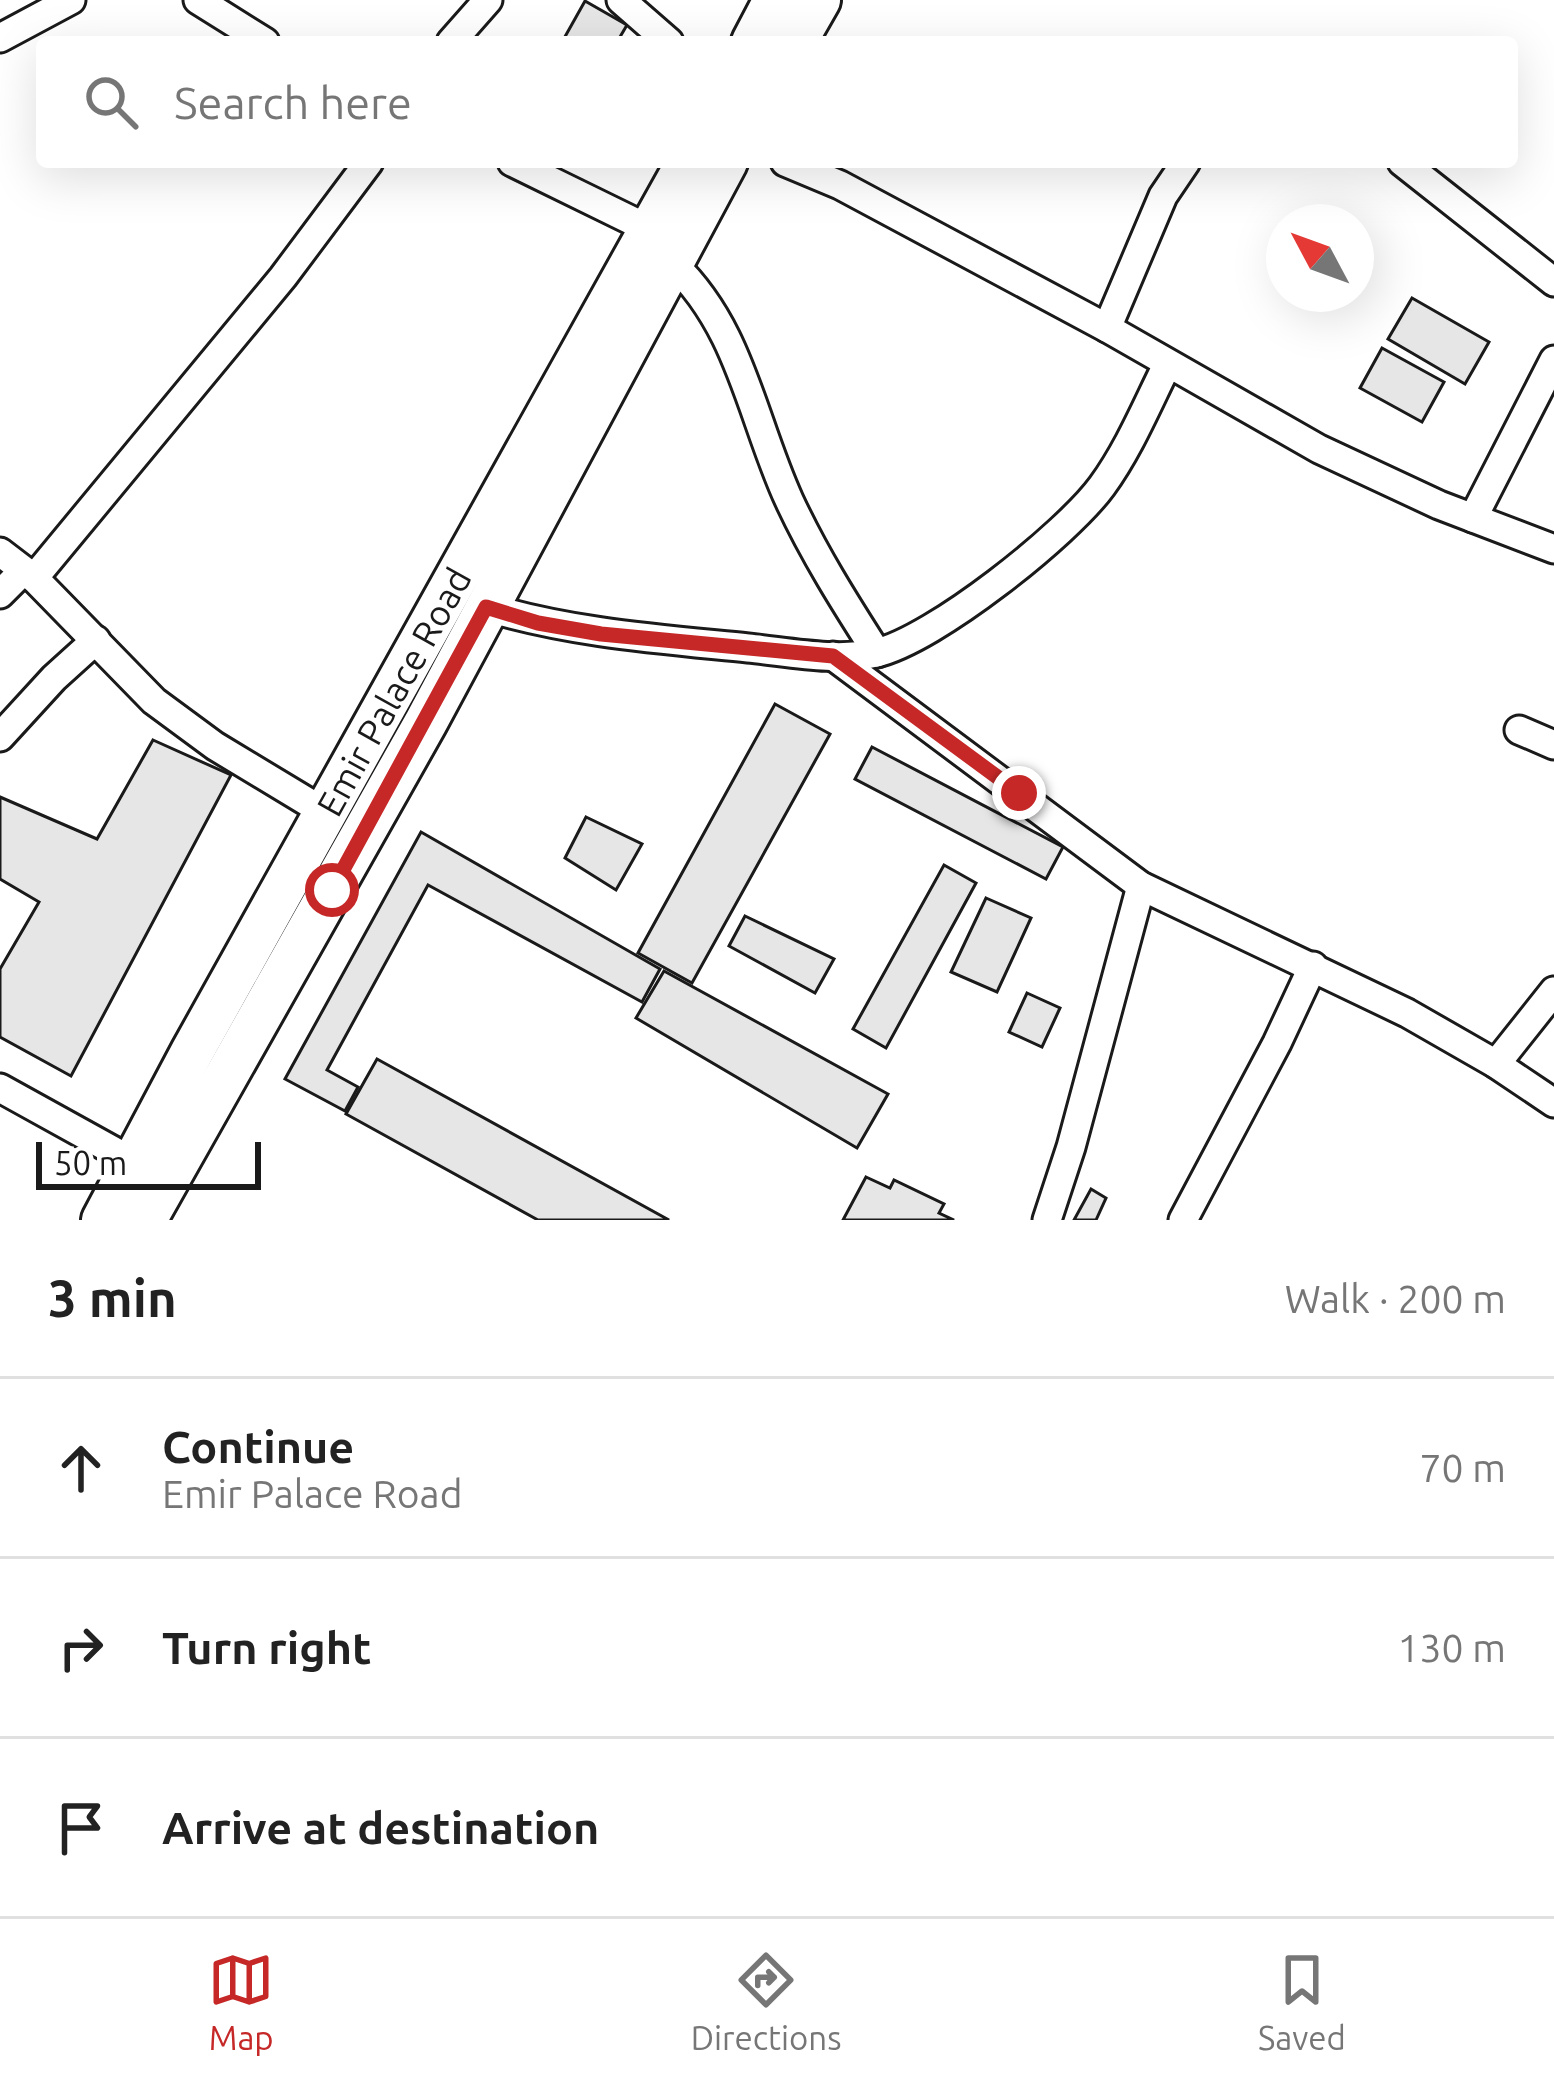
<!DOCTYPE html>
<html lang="en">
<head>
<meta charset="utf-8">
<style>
  body { margin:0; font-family:Ubuntu,sans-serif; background:#f2f2f2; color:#222 }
  .compass { position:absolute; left:1266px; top:204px; width:108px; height:108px; border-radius:50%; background:#fff; box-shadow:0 12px 48px #0002; rotate:311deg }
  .scale { position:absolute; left:36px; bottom:30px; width:225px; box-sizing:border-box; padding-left:12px; border:6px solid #1a1a1a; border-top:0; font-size:33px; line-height:42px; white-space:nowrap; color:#1a1a1a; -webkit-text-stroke:9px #fff; paint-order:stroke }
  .stop { position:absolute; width:36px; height:36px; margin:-27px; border:9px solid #c62828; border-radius:50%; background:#fff }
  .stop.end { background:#c62828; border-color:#fff; box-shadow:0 3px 12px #0008 }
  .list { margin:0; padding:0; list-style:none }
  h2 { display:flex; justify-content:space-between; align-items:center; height:156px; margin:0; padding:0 48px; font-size:51px }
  h2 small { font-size:39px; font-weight:400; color:#767676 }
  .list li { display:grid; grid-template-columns:78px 1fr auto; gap:36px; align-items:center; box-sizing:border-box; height:180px; padding:0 48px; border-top:3px solid #e0e0e0 }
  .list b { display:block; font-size:45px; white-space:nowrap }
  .list p { margin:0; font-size:39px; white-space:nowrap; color:#767676 }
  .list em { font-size:39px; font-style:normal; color:#767676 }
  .icon { flex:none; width:66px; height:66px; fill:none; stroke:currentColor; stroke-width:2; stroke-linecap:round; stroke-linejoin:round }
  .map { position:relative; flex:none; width:1554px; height:1220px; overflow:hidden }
  .search { position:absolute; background:#fff; box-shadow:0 12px 48px #0002; left:36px; right:36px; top:36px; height:132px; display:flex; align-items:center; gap:30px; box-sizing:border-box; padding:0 42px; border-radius:12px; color:#767676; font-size:45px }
  .sheet { height:696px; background:#fff }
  nav { display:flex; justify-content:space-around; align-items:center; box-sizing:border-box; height:168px; border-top:3px solid #e0e0e0; background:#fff; font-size:33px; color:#767676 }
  nav a { display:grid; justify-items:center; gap:6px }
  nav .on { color:#c62828 }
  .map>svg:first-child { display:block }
</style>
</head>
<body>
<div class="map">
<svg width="1554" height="1220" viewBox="0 0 1554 1220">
  <rect width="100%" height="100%" fill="#fff"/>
  <g fill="#e6e6e6" stroke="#1a1a1a" stroke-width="3">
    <path d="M585 1 627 25 617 42H562Z"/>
    <path d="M1412 298 1489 342 1465 384 1388 339Z"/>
    <path d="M1382 348 1444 382 1422 422 1360 388Z"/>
    <path d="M775 704 830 734 692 983 638 953Z"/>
    <path d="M153 740 231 775 71 1076 0 1037V969L39 902 0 879V797L97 839Z"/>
    <path d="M872 747 1063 847 1046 879 855 779Z"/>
    <path d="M586 817 642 844 616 890 565 858Z"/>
    <path d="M421 832 660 969 642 1002 428 885 327 1070 358 1087 345 1111 285 1079Z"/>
    <path d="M944 865 976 883 886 1048 853 1029Z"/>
    <path d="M986 898 1031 918 997 992 951 972Z"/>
    <path d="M745 916 834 959 815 993 729 946Z"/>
    <path d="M664 971 888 1094 857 1148 636 1018Z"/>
    <path d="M1027 993 1060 1008 1042 1047 1009 1032Z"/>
    <path d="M377 1059 669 1220H538L346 1114Z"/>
    <path d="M866 1177 890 1188 894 1180 944 1204 939 1213 954 1220H843Z"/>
    <path d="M1091 1189 1106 1198 1096 1220H1074Z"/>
  </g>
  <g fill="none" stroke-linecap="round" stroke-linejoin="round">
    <g stroke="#1a1a1a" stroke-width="33">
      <g id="minor">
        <path d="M198 0 265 42"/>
        <path d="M621 0 669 42"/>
        <path d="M0 38 71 0"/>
        <path d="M451 42 488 0"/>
        <path d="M512 162 651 230"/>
        <path d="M785 162 840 185 1107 328 1319 449 1439 505 1554 549"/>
        <path d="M1402 162 1554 282"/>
        <path d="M671 262C741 327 751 417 789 500 814 554 845 603 877 653"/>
        <path d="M1107 328 1163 196 1186 162"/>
        <path d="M1473 518 1554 360"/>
        <path d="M0 552 34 578 154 701 215 746 326 813"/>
        <path d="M34 578 283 277 369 162"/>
        <path d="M0 594 23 571"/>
        <path d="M486 607C572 633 659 639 748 648 789 652 835 662 876 653 934 640 1067 534 1102 486 1129 449 1147 405 1167 365"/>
        <path d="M833 656 1141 886 1407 1013 1496 1064 1554 1103"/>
        <path d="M1519 730 1554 745"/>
        <path d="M0 737 54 678 96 640"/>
        <path d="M1496 1064 1554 991"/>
        <path d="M0 1088 132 1161"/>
        <path d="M1047 1220 1071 1147 1141 886"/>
        <path d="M1183 1220 1277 1043 1313 966"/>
      </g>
    </g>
    <g stroke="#1a1a1a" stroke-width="48">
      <g id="primary">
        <path d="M753 42 775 0"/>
        <path d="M795 42 819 0"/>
        <path id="s1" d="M103 1220 192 1052 688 162"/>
        <path d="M145 1220 426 722 726 162"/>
      </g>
    </g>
    <use href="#minor" stroke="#fff" stroke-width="27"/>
    <use href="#primary" stroke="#fff" stroke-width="42"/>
  </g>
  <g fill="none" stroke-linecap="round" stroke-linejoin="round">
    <path stroke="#c62828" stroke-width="15" d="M332 890 486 607 538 623 601 634 833 656 1019 793"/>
  </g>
  <g text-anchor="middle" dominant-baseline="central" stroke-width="9" stroke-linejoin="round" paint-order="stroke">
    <g font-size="36" fill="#1a1a1a" stroke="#fff">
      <text stroke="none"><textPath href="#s1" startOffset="603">Emir Palace Road</textPath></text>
    </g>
  </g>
</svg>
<svg class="compass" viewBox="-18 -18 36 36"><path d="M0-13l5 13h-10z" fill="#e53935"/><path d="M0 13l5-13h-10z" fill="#767676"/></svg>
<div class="scale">50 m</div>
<div class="stop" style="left:332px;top:890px"></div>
<div class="stop end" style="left:1019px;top:793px"></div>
<div class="search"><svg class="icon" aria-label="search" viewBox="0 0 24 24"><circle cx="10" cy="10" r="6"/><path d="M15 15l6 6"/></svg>Search here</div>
</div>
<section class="sheet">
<h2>3 min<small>Walk · 200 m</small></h2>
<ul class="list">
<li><svg class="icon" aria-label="ahead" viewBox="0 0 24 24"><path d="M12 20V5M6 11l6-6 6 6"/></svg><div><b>Continue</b><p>Emir Palace Road</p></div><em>70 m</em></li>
<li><svg class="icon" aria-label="right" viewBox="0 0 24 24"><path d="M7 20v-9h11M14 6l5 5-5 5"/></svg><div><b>Turn right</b></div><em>130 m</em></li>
<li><svg class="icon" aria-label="arrive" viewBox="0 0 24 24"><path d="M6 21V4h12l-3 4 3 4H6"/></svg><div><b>Arrive at destination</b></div></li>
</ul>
</section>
<nav>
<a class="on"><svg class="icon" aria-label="map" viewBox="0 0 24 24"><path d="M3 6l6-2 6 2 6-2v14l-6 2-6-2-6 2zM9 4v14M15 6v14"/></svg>Map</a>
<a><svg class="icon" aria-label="directions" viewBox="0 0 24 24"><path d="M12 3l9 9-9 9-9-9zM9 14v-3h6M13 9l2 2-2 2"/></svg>Directions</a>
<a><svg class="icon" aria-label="saved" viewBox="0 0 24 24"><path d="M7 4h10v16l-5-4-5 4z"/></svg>Saved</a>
</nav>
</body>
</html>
